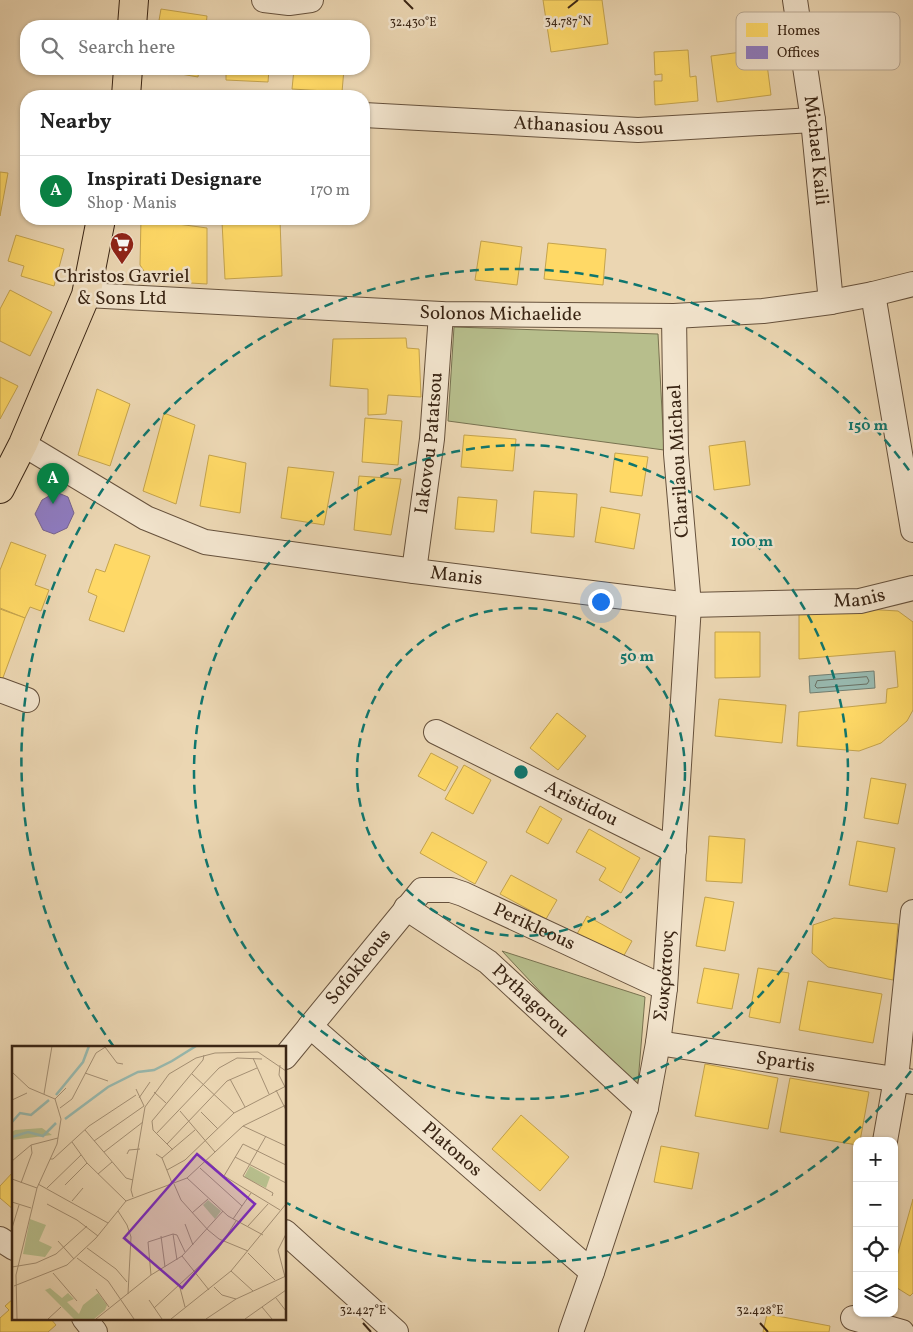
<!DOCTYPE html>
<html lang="en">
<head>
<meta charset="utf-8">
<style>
  body { margin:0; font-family:Vollkorn,serif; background:#f2f2f2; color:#222 }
  .controls { position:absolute; right:15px; bottom:15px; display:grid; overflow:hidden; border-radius:10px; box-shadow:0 1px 4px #0004 }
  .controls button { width:45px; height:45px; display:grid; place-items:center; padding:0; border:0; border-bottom:1px solid #e0e0e0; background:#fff; color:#222; font:25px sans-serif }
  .you { position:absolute; left:600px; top:601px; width:18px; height:18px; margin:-12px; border:4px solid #fff; border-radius:50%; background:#1a73e8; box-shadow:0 0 0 8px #1a73e833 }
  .badge { display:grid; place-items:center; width:32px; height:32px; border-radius:50%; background:#0b8043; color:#fff; font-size:16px; font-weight:700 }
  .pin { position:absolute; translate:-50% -41px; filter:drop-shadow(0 1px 2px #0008) }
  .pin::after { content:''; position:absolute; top:26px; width:18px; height:15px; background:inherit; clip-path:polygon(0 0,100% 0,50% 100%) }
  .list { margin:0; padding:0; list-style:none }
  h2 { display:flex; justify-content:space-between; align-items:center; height:65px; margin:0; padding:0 20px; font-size:21px }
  h2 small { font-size:16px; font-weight:400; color:#767676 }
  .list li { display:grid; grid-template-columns:32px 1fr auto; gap:15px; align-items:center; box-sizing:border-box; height:70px; padding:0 20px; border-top:1px solid #e0e0e0 }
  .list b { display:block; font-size:19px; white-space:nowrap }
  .list p { margin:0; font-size:16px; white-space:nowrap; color:#767676 }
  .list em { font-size:16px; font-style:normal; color:#767676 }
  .icon { flex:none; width:28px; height:28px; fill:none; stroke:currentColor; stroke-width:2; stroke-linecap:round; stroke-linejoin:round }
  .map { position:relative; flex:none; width:913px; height:1332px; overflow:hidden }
  .search { position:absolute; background:#fff; box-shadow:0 1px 4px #0004; left:20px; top:20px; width:350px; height:55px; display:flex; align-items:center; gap:12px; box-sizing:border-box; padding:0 18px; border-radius:20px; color:#767676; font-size:19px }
  .panel { position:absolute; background:#fff; box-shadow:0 1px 4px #0004; left:20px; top:90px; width:350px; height:135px; border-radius:20px }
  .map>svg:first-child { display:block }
</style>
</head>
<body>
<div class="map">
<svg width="913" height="1332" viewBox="0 0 913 1332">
  <rect width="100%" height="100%" fill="#ebd6b2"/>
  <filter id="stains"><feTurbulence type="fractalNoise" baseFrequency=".004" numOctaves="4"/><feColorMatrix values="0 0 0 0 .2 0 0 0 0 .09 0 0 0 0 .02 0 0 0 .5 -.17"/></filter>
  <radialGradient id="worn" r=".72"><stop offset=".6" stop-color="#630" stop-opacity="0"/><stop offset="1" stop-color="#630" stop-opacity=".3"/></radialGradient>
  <g fill="#b7be8c" stroke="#787250">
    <path d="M454 327 658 334 664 450 448 421Z"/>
    <path d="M502 951 645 997 637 1095Z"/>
  </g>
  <path fill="#98b9af" stroke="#727e71" d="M874 671 875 688 810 693 809 676Z"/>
  <g fill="#ffd966" stroke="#c4a34d">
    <path d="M543 0H602L608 44 551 52Z"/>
    <path d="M161 9 207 16 206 26H158Z"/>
    <path d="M765 49 771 95 717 102 711 56Z"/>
    <path d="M688 50 690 77 696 76 698 101 655 105 654 81H662V74L655 75 654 52Z"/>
    <path d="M152 69H199L198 77Z"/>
    <path d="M226 69H269L268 82 226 80Z"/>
    <path d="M294 69H344L342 92 292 89Z"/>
    <path d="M0 172 8 173 0 216Z"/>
    <path d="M141 219 207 228V284L157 281 146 274 140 265Z"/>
    <path d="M280 220 282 276 225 279 222 222Z"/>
    <path d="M16 235 64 249 54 286 21 276 24 266 8 261Z"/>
    <path d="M481 241 522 247 517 285 475 280Z"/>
    <path d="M548 243 606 249 603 285 544 279Z"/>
    <path d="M10 290 52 312 30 356 0 341V309Z"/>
    <path d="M406 338 407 348 419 349 421 397 388 395 386 414 368 415V389L330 386 333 339Z"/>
    <path d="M0 377 18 386 0 419Z"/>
    <path d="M97 389 130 404 110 466 78 455Z"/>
    <path d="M164 413 195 425 176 504 143 491Z"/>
    <path d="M365 418 402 421 398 465 362 462Z"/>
    <path d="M464 435 516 439 513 471 461 467Z"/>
    <path d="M745 441 750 485 714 490 709 446Z"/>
    <path d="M615 453 648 457 642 496 610 492Z"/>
    <path d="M209 455 246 463 240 513 200 506Z"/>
    <path d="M288 467 334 472 324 525 281 518Z"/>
    <path d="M359 476 401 479 391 535 354 530Z"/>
    <path d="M534 491 577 494 574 537 531 533Z"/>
    <path d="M458 497 497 500 494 532 455 529Z"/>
    <path d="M601 507 640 514 634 549 595 542Z"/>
    <path d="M11 542 46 555 35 585 49 590 41 611 30 607 25 618 0 608V570Z"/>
    <path d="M115 544 150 556 124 632 89 620 97 596 88 592 96 569 105 572Z"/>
    <path d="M0 609 25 618 1 683H0Z"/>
    <path d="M864 609 898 611 913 622V710L907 721 881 743 859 751 797 746 799 712 886 703 887 689 898 687 895 651 799 659V614Z"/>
    <path d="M715 632H760V677L715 678Z"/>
    <path d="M719 699 786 705 782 743 715 736Z"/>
    <path d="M557 713 586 736 558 770 530 748Z"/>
    <path d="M431 753 458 767 445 791 418 776Z"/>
    <path d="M464 765 491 780 473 814 445 799Z"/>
    <path d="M871 778 906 784 898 824 864 818Z"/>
    <path d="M540 806 562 819 548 844 526 832Z"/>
    <path d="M589 829 640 858 621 893 599 880 606 868 576 852Z"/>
    <path d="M432 832 487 862 475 884 420 853Z"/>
    <path d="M709 836 745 839 742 883 706 881Z"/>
    <path d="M857 841 895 848 887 892 849 885Z"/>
    <path d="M511 875 557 900 546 919 500 894Z"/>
    <path d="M705 897 734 902 725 951 696 946Z"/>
    <path d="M587 916 632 941 622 959 577 934Z"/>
    <path d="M834 918 898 924 893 980 828 967 812 953 813 925Z"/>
    <path d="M704 968 739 974 732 1009 697 1003Z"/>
    <path d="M758 968 789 973 780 1023 749 1017Z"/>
    <path d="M808 981 882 994 873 1043 799 1030Z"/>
    <path d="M705 1064 778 1078 768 1129 695 1116Z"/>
    <path d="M790 1078 869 1092 860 1141H857V1145L780 1132Z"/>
    <path d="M521 1115 569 1157 540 1191 492 1149Z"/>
    <path d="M661 1146 699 1153 692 1189 654 1182Z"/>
    <path d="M14 1171V1210L0 1198V1186Z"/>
    <path d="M913 1199V1293L910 1296 894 1286V1267Z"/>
    <path d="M14 1298V1318H50L56 1325 48 1332H0V1318L9 1310 5 1306Z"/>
    <path d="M767 1314 830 1326 829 1332H763Z"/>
  </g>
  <path fill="#8e7cc3" stroke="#75628e" d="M56 492 68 497 74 513 67 528 54 534 43 530 35 514 42 500Z"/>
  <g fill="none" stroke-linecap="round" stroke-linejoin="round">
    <path stroke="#696f62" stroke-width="1" d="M867 677 869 681 867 684 817 688 815 686 817 681Z"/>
    <g stroke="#66513c" stroke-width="26">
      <g id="minor">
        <path d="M264 0 289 3 311 0"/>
        <path id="s1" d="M795 0 813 120 831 302"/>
        <path id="s2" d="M364 115 638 130 813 120"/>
        <path d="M873 294 913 530"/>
        <path id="s3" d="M86 295 441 314 674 316 763 311 831 302 873 294 913 284"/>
        <path id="s4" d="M23 444 146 518 205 542 414 571 689 605 860 601 913 588"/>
        <path id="s5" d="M414 571 432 439 441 314"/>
        <path d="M0 690 27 700"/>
        <path id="s6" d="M436 732 674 850"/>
        <path id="s7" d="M406 908 488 962 646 1108"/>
        <path id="s8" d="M310 1026 592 1272"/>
        <path id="s9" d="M658 1043 913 1082"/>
        <path id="s10" d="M285 1057 422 890H451L463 894 665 988"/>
        <path d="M885 1141 896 1079 913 912"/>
        <path d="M285 1232 396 1332"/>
        <path d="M0 1239 14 1248"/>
        <path d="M84 1318 95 1332"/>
        <path d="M853 1318 902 1332"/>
        <path id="s11" d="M571 1332 592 1272 646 1108 658 1043 665 988 689 605 676 454 674 316"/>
      </g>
    </g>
    <g stroke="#3a2514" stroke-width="30">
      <g id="major">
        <path d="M132 26 134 0"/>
        <path d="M126 96 128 69"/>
        <path d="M0 489 23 444 86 295 101 219"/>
      </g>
    </g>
    <use href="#minor" stroke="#f2e4cd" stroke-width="24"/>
    <use href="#major" stroke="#ebd6b2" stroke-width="28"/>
  </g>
  <path fill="none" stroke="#3a2514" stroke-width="2" d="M404 0 413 9M568 8 578 0M363 1323 371 1332M760 1323 768 1332"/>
  <g fill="none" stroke="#0f766e" stroke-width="2.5" stroke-dasharray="9 6">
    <circle cx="521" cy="772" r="164"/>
    <circle cx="521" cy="772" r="327"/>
    <path d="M911 1071A491 491 0 0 1 287 1203M114 1047A491 491 0 0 1 911 473"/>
  </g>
  <defs>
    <g id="supermarket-pin" transform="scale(1.25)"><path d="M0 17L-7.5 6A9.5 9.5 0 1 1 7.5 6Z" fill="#8f2418" stroke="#f2e4cd"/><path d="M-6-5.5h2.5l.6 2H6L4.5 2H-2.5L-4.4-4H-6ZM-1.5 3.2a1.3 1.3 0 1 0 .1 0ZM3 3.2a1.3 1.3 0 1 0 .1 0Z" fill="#fff"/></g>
  </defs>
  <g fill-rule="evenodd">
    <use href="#supermarket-pin" x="122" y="244"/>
  </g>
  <g text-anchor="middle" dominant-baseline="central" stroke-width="5" stroke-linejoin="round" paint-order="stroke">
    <g font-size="19" fill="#3a2514" stroke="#f2e4cd">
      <text stroke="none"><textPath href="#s2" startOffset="225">Athanasiou Assou</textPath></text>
      <text stroke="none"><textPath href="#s1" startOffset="152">Michael Kaili</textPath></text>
      <text stroke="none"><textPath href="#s3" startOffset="415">Solonos Michaelide</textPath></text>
      <text stroke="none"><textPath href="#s5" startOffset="129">Iakovou Patatsou</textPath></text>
      <text transform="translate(679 461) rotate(-93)">Charilaou Michael</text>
      <text stroke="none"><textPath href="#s4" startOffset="461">Manis</textPath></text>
      <text stroke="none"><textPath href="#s4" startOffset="866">Manis</textPath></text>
      <text stroke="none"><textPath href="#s6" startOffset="162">Aristidou</textPath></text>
      <text stroke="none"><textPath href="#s10" startOffset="336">Perikleous</textPath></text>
      <text stroke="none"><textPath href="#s10" startOffset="116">Sofokleous</textPath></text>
      <text stroke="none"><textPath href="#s11" startOffset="370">Σωκράτους</textPath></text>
      <text stroke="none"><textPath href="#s7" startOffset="156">Pythagorou</textPath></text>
      <text stroke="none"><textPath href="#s9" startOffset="129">Spartis</textPath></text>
      <text stroke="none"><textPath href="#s8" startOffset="188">Platonos</textPath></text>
    </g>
    <g font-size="19" fill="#3a2514" stroke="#f2e4cd">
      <text x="122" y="277">Christos Gavriel<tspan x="122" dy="22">&amp; Sons Ltd</tspan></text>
    </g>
  </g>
  <g transform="translate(12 1046)">
    <rect width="274" height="274" fill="#ebd6b2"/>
    <path d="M30 82 40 89 0 94V86L3 84ZM238 120 258 131 254 142 232 131ZM196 154 209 165 203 173 191 159ZM18 173 34 179 27 195 40 201 33 211 11 208ZM38 242 50 252 56 247 62 253 55 256 67 268 71 259 86 247 95 259 93 264 82 273H62L33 244Z" fill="#b7be8c"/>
    <path fill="none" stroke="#98b9af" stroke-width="2.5" d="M44 49 71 16 77 0M53 73 96 41 126 26 142 24 160 15 184 0M0 76 8 67 19 69 37 54M0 91 16 86 31 90 44 77"/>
    <path fill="none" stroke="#a48f73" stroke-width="1" d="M93 1 105 17 111 18M241 12 257 48M268 19 267 29 273 41M0 26 17 42 43 53 49 73 45 98 25 142 4 229 5 273M73 27 96 35M180 28 222 67M218 33 233 61M124 43 132 60M264 44 274 64M142 46 154 57M32 48 40 0M127 52 138 36M43 53 54 42M0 54 15 47M48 62 60 53 84 7 95 0M168 65 203 106M189 66 206 83M231 80 274 100M73 84 114 132 121 134M144 88 207 22 225 12 250 13M254 90 231 130 261 147 260 150M82 95 132 60M60 96 75 117 114 155M155 98 215 35 245 22M161 104 141 84 140 75 191 14 192 9M92 106 131 76M115 108 117 104 128 103M144 108 150 112 160 137M223 111 274 137M150 112 183 84M38 113H41L77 80 124 49M0 115 19 99 46 92M195 115 212 130 268 164M188 122 230 160M155 124 173 114 222 67 274 40M86 128 100 116M212 130 231 98 274 119M175 132 216 170 251 189M0 133 25 142M9 137 20 107 19 99M26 138 96 177M162 138 169 154 196 184 207 193 236 205M53 139 75 117M35 142 69 109M121 151 119 144 133 61 157 28 184 12 203 7 246 6 274 25M60 155 71 142M0 156 19 162M35 158 65 174 86 190M106 165 115 179 119 191 116 248M180 167 196 153M221 173 239 147M173 178 181 199M236 180 256 158M0 182 7 159M161 188 165 214M161 188 165 189 173 206M149 190 153 221M46 195 62 213M75 202 104 223 115 236M236 207 263 234M170 210 197 244M65 212 96 235 122 273M0 221 24 217 44 208 75 180M219 225 241 245M41 227 65 255M139 229 136 196 161 188M273 231 266 204 274 188M167 238 173 261M2 240 55 219 84 192 114 155 175 132 231 80 274 59M202 241 210 249 224 253M84 243 97 261M264 252 274 265M137 254 150 273M250 261 260 273M142 262 206 203 224 175M36 273 49 261M84 273 139 229 170 210 211 165M159 273 219 225 274 158M194 273 224 253 274 230M233 273 274 244"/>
    <path fill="#7b2cbf" fill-opacity="0.15" stroke="#7b2cbf" stroke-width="2.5" d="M185 108 243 158 170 242 112 192Z"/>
    <rect width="274" height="274" fill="none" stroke="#3a2514" stroke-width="2.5"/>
  </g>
  <rect x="736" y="12" width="164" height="58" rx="8" fill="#f2e4cd" stroke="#bbab96" stroke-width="1"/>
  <rect x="746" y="23" width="22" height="14" fill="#ffd966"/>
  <rect x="746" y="46" width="22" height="13" fill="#8e7cc3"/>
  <g font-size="14" fill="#3a2514">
    <text x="777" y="35">Homes</text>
    <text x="777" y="57">Offices</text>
  </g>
  <g font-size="12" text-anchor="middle" fill="#3a2514" stroke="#f2e4cd" stroke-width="5" stroke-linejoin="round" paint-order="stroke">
    <text x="568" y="25">34.787°N</text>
    <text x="413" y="26">32.430°E</text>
    <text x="363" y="1314">32.427°E</text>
    <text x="760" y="1314">32.428°E</text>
  </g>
  <circle cx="521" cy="772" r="8" fill="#0f766e" stroke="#f2e4cd" stroke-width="2.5"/>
  <g font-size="15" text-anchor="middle" font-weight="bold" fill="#0f766e" stroke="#f2e4cd" stroke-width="5" stroke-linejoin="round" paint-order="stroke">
    <text x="868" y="430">150 m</text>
    <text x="752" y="546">100 m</text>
    <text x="637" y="661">50 m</text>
  </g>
  <rect width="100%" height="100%" filter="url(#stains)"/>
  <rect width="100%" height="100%" fill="url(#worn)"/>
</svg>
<div class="controls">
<button>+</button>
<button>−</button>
<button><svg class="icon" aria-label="locate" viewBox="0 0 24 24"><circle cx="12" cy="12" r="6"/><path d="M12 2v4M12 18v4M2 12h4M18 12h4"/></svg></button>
<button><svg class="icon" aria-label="layers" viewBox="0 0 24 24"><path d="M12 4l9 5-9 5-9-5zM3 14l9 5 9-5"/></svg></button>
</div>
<div class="you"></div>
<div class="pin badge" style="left:53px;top:504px">A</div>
<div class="search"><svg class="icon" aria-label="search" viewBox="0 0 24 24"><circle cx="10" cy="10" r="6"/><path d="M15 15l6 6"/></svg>Search here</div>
<section class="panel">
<h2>Nearby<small></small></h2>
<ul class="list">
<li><span class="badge">A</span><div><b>Inspirati Designare</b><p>Shop · Manis</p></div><em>170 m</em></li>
</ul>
</section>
</div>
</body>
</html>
